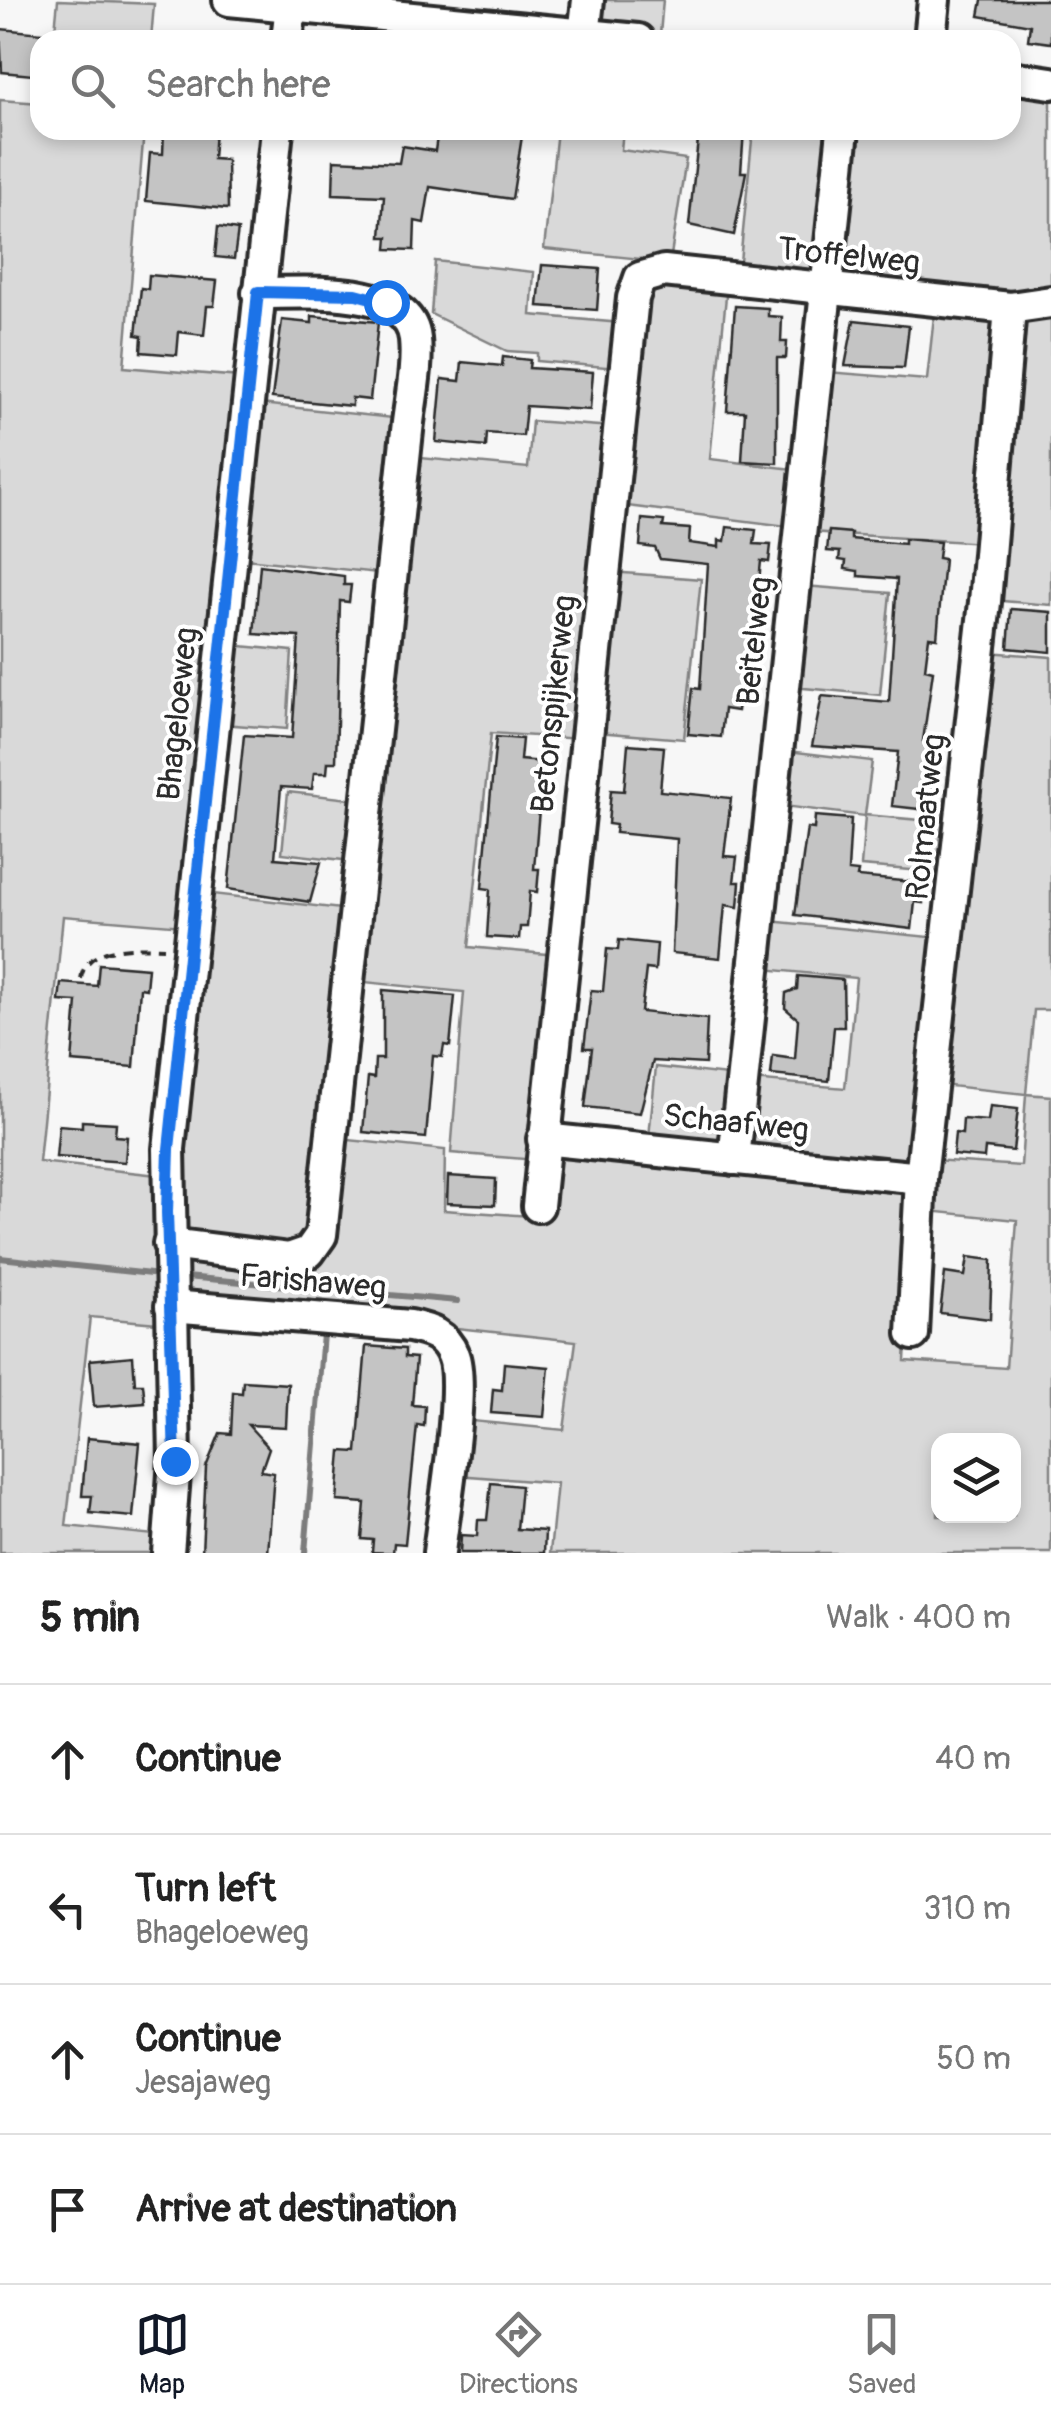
<!DOCTYPE html>
<html lang="en">
<head>
<meta charset="utf-8">
<style>
  body { margin:0; font-family:Pangolin,sans-serif; background:#f6f6f6; color:#222 }
  .controls { position:absolute; right:30px; bottom:30px; display:grid; overflow:hidden; border-radius:20px; box-shadow:0 5px 15px #0003 }
  .controls button { width:90px; height:90px; display:grid; place-items:center; padding:0; border:0; border-bottom:2px solid #e0e0e0; background:#fff; color:#222; font:50px sans-serif }
  .stop { position:absolute; width:30px; height:30px; margin:-22px; border:8px solid #1a73e8; border-radius:50%; background:#fff }
  .stop.end { background:#1a73e8; border-color:#fff; box-shadow:0 2px 10px #0008 }
  .list { margin:0; padding:0; list-style:none }
  h2 { display:flex; justify-content:space-between; align-items:center; height:130px; margin:0; padding:0 40px; font-size:42px }
  h2 small { font-size:32px; font-weight:400; color:#767676 }
  .list li { display:grid; grid-template-columns:65px 1fr auto; gap:30px; align-items:center; box-sizing:border-box; height:150px; padding:0 40px; border-top:2px solid #e0e0e0 }
  .list b { display:block; font-size:38px; white-space:nowrap }
  .list p { margin:0; font-size:32px; white-space:nowrap; color:#767676 }
  .list em { font-size:32px; font-style:normal; color:#767676 }
  .icon { flex:none; width:55px; height:55px; fill:none; stroke:currentColor; stroke-width:2; stroke-linecap:round; stroke-linejoin:round }
  .map { position:relative; flex:none; width:1051px; height:1553px; overflow:hidden }
  .search { position:absolute; background:#fff; box-shadow:0 5px 15px #0003; left:30px; right:30px; top:30px; height:110px; display:flex; align-items:center; gap:25px; box-sizing:border-box; padding:0 35px; border-radius:30px; color:#767676; font-size:38px }
  .sheet { height:730px; background:#fff }
  nav { display:flex; justify-content:space-around; align-items:center; box-sizing:border-box; height:140px; border-top:2px solid #e0e0e0; background:#fff; font-size:28px; color:#767676 }
  nav a { display:grid; justify-items:center; gap:5px }
  nav .on { color:#111827 }
  .map>svg:first-child { display:block }
</style>
</head>
<body>
<div class="map">
<svg width="1051" height="1553" viewBox="0 0 1051 1553">
  <rect width="100%" height="100%" fill="#f7f7f7"/>
  <filter id="ink" filterUnits="userSpaceOnUse"><feTurbulence type="fractalNoise" baseFrequency=".01" numOctaves="2"/><feDisplacementMap in="SourceGraphic" scale="20" xChannelSelector="R" yChannelSelector="G"/><feConvolveMatrix kernelMatrix="1 2 1 2 8 2 1 2 1" color-interpolation-filters="sRGB"/></filter>
  <g filter="url(#ink)">
    <g fill="#d9d9d9" stroke="#828282" stroke-width="2.5" fill-rule="evenodd">
      <path d="M58 0 154 4 151 40H54Z"/>
      <path d="M595 0H663L660 35 604 29 596 20Z"/>
      <path d="M1011 85 1051 92V298L845 282 836 271 853 130H1011Z"/>
      <path d="M0 100 40 103V130H144L124 367 240 377 183 926 63 916 39 1162 157 1175 169 1324 90 1317 66 1526 165 1536 163 1553H0Z"/>
      <path d="M557 130H623L621 150 686 159 670 262 544 249Z"/>
      <path d="M753 130H835L813 277 739 272Z"/>
      <path d="M435 261 534 272 531 315 621 323 617 368 537 361V353L507 351 431 314Z"/>
      <path d="M655 282 727 286 710 459 802 470 795 527 619 505 640 307Z"/>
      <path d="M935 307 1006 320 983 543 810 532 828 372 927 380Z"/>
      <path d="M1051 311V605L991 600 1021 319Z"/>
      <path d="M251 403 403 419 387 574 235 558Z"/>
      <path d="M532 421 612 427 581 739 491 733 469 947 557 955 536 1160 451 1153 464 992 354 981 410 457 528 468Z"/>
      <path d="M611 572 701 579 684 739 597 732Z"/>
      <path d="M804 586 890 593 880 695 793 687Z"/>
      <path d="M230 645 292 651 287 729 222 724Z"/>
      <path d="M988 652 1051 657V1010H1034L1026 1094 1051 1096V1553H550L557 1483 457 1475 462 1420 564 1430 576 1341 191 1299 182 1288 179 1257 313 1256 339 1149 349 1140 445 1150 444 1210 546 1217 554 1149 897 1184 913 1197 905 1361 1006 1368 1017 1220 928 1211 933 1160 1021 1166 1026 1094 940 1085ZM938 1440H1014V1516H938Z"/>
      <path d="M788 751 872 761 865 815 953 823 948 873 861 866 865 816 783 806Z"/>
      <path d="M288 792 359 800 352 861 282 853Z"/>
      <path d="M204 893 350 910 305 1249 184 1240 173 1210Z"/>
      <path d="M769 921 940 938 913 1157 905 1165 747 1149 752 1080 845 1088 856 978 763 969Z"/>
      <path d="M656 1067 737 1076 724 1149 648 1147Z"/>
    </g>
    <g fill="none" stroke-linecap="round" stroke-linejoin="round">
      <g stroke="#7b7b7b" stroke-width="6">
        <path d="M0 1258 151 1274"/>
        <path d="M186 1277 458 1301"/>
        <path d="M305 1553 323 1334"/>
      </g>
    </g>
    <g fill="#c4c4c4" stroke="#2b2b2b" stroke-width="2.5">
      <path d="M982 0H1051V43L1028 40 1030 25 979 16Z"/>
      <path d="M0 29 43 33 38 69 33 68 32 75 2 72Z"/>
      <path d="M164 130H215L213 159 227 160 228 209 146 201 150 153 163 154Z"/>
      <path d="M438 130H523L512 199 430 187 424 223 415 221 414 250 387 249 388 237H381L384 196 333 194 334 160 399 163 402 146 435 151Z"/>
      <path d="M699 130H744L741 172H746L734 235 689 225Z"/>
      <path d="M218 227 238 230 234 259 215 257Z"/>
      <path d="M542 265 600 269 597 310 538 306Z"/>
      <path d="M149 275 217 281 214 306H207L204 335 179 332 177 355 141 352 142 336 136 335 141 288 148 289Z"/>
      <path d="M735 306 768 308V316L782 317 781 342H787L786 358H777V463L742 461 745 411H727Z"/>
      <path d="M312 316 378 322 370 400 352 398V406L272 398 282 320 312 323Z"/>
      <path d="M854 320 909 326 904 368 845 366Z"/>
      <path d="M503 357 530 360 529 368 593 372 590 410 526 406 523 436 487 433 486 447 436 442 442 379 460 381 462 362 502 366Z"/>
      <path d="M642 519 664 521 663 527 690 529 689 543 719 547V540L725 541 727 527 756 530 754 544 771 545 769 562 761 561 756 613H765L763 631 751 630 748 668H742L737 711 724 709 721 737 688 734 693 688 700 689 708 564 660 559 655 548 640 546Z"/>
      <path d="M829 531 851 533V539L904 544V539L940 542 938 558 944 559 937 638 929 637 925 669 933 671 923 741 933 742 930 780 937 781 934 801 929 800 928 810 892 806 898 752 812 746 822 696 889 702 897 579 858 576V571L845 569 846 561 839 560 840 552 827 551Z"/>
      <path d="M260 565 344 576V585H351L349 602 340 601 336 762H328L327 773H314L312 789 281 787 275 858 321 862 310 902 228 889 244 735 292 738 299 637 254 634Z"/>
      <path d="M1011 609 1051 612V652L1008 648Z"/>
      <path d="M496 737 522 739 520 760 543 762 534 869H539L537 892 530 891 527 927H520L519 939 487 937 490 889 482 888Z"/>
      <path d="M628 744 664 747 660 791 731 798 724 856 737 857 734 882H740L738 907 725 905 720 958 672 953 677 839 615 833 616 825 608 824 611 790 624 791Z"/>
      <path d="M815 816 851 819 848 871 858 872 857 877 924 883 923 903 915 902 912 929 795 915 807 828 814 829Z"/>
      <path d="M619 940 657 944 655 970 646 969 641 1012 707 1019 705 1064 653 1061 640 1113 585 1107 592 1048H584L591 990 603 991 607 949 618 950Z"/>
      <path d="M99 964 148 968 146 989 140 988 134 1067 72 1062 77 1002 59 1001 61 983 97 986Z"/>
      <path d="M798 976 843 980 844 1027H834L829 1081 771 1075 773 1056 795 1059 798 1019 785 1008 786 993 797 989Z"/>
      <path d="M383 990 455 996 450 1046 444 1045 442 1057 433 1056 426 1138 363 1132 368 1077 374 1078 375 1059H383Z"/>
      <path d="M990 1106 1018 1109 1013 1151 985 1148 984 1158 953 1155 955 1133 962 1134 963 1119 988 1121Z"/>
      <path d="M82 1121 116 1123 115 1136 127 1137 125 1162 56 1157 59 1125 82 1127Z"/>
      <path d="M448 1176 496 1179 495 1205 447 1203Z"/>
      <path d="M968 1257 992 1260 990 1319 940 1313 945 1273 965 1276Z"/>
      <path d="M366 1346 405 1349V1357L416 1358 412 1405 425 1406 424 1426 417 1425 405 1544 394 1543 393 1553 372 1552 373 1540 362 1539 365 1503 337 1501 341 1451 357 1452Z"/>
      <path d="M133 1356 135 1384H143L145 1403 94 1407 90 1360Z"/>
      <path d="M504 1363 549 1367 544 1417 491 1413 493 1389 502 1390Z"/>
      <path d="M243 1381 288 1384 286 1427 248 1425 269 1448 261 1471 274 1473 268 1553H202L206 1467 220 1433 231 1434 233 1392 242 1393Z"/>
      <path d="M87 1438 140 1443 133 1517 90 1513 92 1496H82Z"/>
      <path d="M491 1483 521 1486 517 1529 545 1531 544 1553H460L461 1535 477 1536 478 1520H487Z"/>
    </g>
    <g fill="none" stroke-linecap="round" stroke-linejoin="round">
      <g stroke="#2b2b2b" stroke-width="38">
        <g id="minor">
          <path d="M229 0 638 40"/>
          <path d="M584 35 588 0"/>
          <path d="M287 40 291 5"/>
          <path d="M930 40 934 0"/>
          <path d="M1011 77 1051 83"/>
          <path d="M543 1139 921 1178"/>
          <path d="M734 1159 843 130"/>
          <path d="M538 1206 633 298 640 278 664 271 1010 308 1051 302"/>
          <path d="M169 1244 289 1259 309 1252 321 1235 407 431C410 402 418 368 415 339 409 282 299 294 258 293"/>
          <path d="M171 1306 410 1326C430 1330 445 1335 453 1355 466 1385 443 1514 439 1553"/>
          <path d="M913 1334 921 1178 985 602 1010 308"/>
          <path d="M168 1553 175 1461 169 1149 277 130"/>
        </g>
      </g>
      <path stroke="#2b2b2b" stroke-width="4" stroke-dasharray="10 8" stroke-linecap="butt" d="M81 979C85 944 138 947 164 948"/>
      <use href="#minor" stroke="#fff" stroke-width="30"/>
    </g>
  </g>
  <g fill="none" stroke-linecap="round" stroke-linejoin="round" filter="url(#ink)">
    <path stroke="#1a73e8" stroke-width="12" d="M175 1461 167 1212 169 1149 258 292 356 294 386 302"/>
  </g>
  <g text-anchor="middle" dominant-baseline="central" stroke-width="8" stroke-linejoin="round" paint-order="stroke">
    <g font-size="32" fill="#2b2b2b" stroke="#fff">
      <text transform="translate(849 256) rotate(6)">Troffelweg</text>
      <text transform="translate(755 641) rotate(-84)">Beitelweg</text>
      <text transform="translate(554 704) rotate(-84)">Betonspijkerweg</text>
      <text transform="translate(178 714) rotate(-84)">Bhageloeweg</text>
      <text transform="translate(926 817) rotate(-84)">Rolmaatweg</text>
      <text transform="translate(736 1123) rotate(6)">Schaafweg</text>
      <text transform="translate(313 1282) rotate(5)">Farishaweg</text>
    </g>
  </g>
</svg>
<div class="controls">
<button><svg class="icon" aria-label="layers" viewBox="0 0 24 24"><path d="M12 4l9 5-9 5-9-5zM3 14l9 5 9-5"/></svg></button>
</div>
<div class="stop" style="left:386px;top:302px"></div>
<div class="stop end" style="left:175px;top:1461px"></div>
<div class="search"><svg class="icon" aria-label="search" viewBox="0 0 24 24"><circle cx="10" cy="10" r="6"/><path d="M15 15l6 6"/></svg>Search here</div>
</div>
<section class="sheet">
<h2>5 min<small>Walk · 400 m</small></h2>
<ul class="list">
<li><svg class="icon" aria-label="ahead" viewBox="0 0 24 24"><path d="M12 20V5M6 11l6-6 6 6"/></svg><div><b>Continue</b></div><em>40 m</em></li>
<li><svg class="icon" aria-label="left" viewBox="0 0 24 24"><path d="M17 20v-9H6M10 6l-5 5 5 5"/></svg><div><b>Turn left</b><p>Bhageloeweg</p></div><em>310 m</em></li>
<li><svg class="icon" aria-label="ahead" viewBox="0 0 24 24"><path d="M12 20V5M6 11l6-6 6 6"/></svg><div><b>Continue</b><p>Jesajaweg</p></div><em>50 m</em></li>
<li><svg class="icon" aria-label="arrive" viewBox="0 0 24 24"><path d="M6 21V4h12l-3 4 3 4H6"/></svg><div><b>Arrive at destination</b></div></li>
</ul>
</section>
<nav>
<a class="on"><svg class="icon" aria-label="map" viewBox="0 0 24 24"><path d="M3 6l6-2 6 2 6-2v14l-6 2-6-2-6 2zM9 4v14M15 6v14"/></svg>Map</a>
<a><svg class="icon" aria-label="directions" viewBox="0 0 24 24"><path d="M12 3l9 9-9 9-9-9zM9 14v-3h6M13 9l2 2-2 2"/></svg>Directions</a>
<a><svg class="icon" aria-label="saved" viewBox="0 0 24 24"><path d="M7 4h10v16l-5-4-5 4z"/></svg>Saved</a>
</nav>
</body>
</html>
